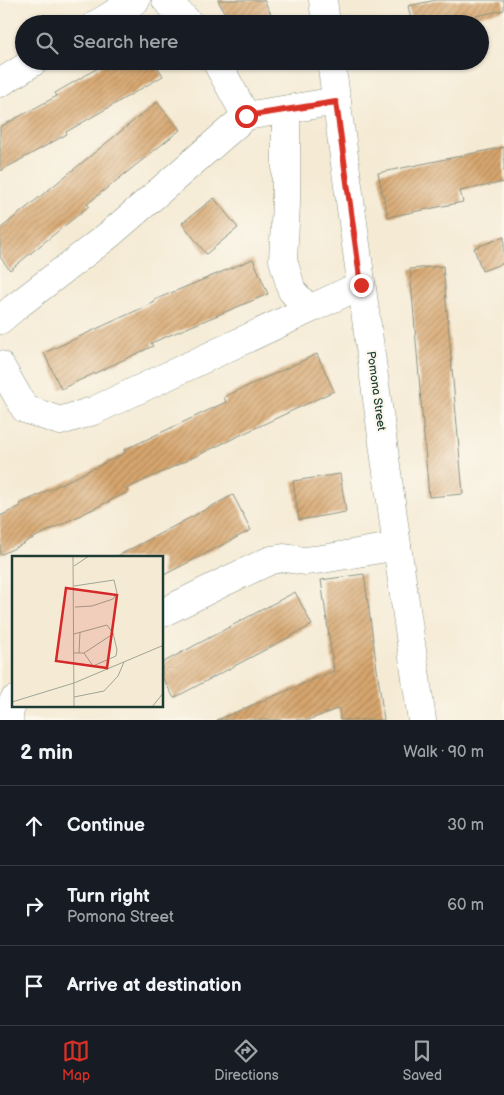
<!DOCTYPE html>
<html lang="en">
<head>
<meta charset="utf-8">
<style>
  body { margin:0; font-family:"Balsamiq Sans",sans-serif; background:#20242c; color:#f1f3f6 }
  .stop { position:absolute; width:15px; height:15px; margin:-11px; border:4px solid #d93025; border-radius:50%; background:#fff }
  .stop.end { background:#d93025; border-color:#fff; box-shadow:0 1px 5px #0008 }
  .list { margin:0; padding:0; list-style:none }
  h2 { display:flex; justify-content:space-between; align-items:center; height:65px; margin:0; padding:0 20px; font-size:21px }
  h2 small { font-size:16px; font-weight:400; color:#9ea1a6 }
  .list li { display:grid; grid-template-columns:32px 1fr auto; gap:15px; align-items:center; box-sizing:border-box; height:80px; padding:0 20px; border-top:1px solid #363941 }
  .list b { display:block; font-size:19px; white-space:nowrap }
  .list p { margin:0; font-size:16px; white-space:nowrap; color:#9ea1a6 }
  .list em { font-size:16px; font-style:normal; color:#9ea1a6 }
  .icon { flex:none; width:28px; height:28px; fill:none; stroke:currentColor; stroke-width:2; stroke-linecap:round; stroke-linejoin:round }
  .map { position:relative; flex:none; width:504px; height:720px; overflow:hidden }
  .search { position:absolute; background:#171b24; box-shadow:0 1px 4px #0004; left:15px; right:15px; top:15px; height:55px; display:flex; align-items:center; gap:12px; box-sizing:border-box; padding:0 18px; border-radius:28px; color:#9ea1a6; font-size:19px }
  .sheet { height:305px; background:#171b24 }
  nav { display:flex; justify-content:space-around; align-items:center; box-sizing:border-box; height:70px; border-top:1px solid #363941; background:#171b24; font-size:14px; color:#9ea1a6 }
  nav a { display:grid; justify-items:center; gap:2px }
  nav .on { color:#d93025 }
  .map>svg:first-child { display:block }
</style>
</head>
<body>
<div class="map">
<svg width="504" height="720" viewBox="0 0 504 720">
  <defs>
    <pattern id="building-hatch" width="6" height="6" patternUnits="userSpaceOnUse" patternTransform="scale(1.25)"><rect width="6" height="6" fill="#d7a66e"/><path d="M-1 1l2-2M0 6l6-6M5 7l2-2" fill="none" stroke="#ae885b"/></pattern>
  </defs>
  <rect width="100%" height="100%" fill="#fbf7ec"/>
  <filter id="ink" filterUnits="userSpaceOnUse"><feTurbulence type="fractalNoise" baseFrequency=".02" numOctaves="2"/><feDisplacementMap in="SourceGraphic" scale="10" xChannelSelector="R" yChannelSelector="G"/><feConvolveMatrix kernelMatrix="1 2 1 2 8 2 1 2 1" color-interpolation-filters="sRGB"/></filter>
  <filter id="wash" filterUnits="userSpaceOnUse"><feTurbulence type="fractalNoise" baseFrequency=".0096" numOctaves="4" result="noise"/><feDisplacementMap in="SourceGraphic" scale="20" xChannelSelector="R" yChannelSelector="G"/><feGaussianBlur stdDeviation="1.12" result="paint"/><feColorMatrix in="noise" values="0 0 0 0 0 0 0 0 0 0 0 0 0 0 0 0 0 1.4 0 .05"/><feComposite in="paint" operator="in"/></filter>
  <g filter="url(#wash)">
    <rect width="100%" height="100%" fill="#f5ebd5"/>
    <g id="blocks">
      <g fill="url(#building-hatch)">
        <path d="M218 0H264L276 24H230Z"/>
        <path d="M436 0H504V10L439 24H412L408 6Z"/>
        <path d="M110 61H154L163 76 66 132 67 134 0 171V127L57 96 55 93Z"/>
        <path d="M157 102 180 130 87 204 89 206 10 270 0 257V229Z"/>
        <path d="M504 147V182L460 191 463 202 388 217 378 173Z"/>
        <path d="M214 198 238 228 206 254 182 223Z"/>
        <path d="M504 237V263L482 271 474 248Z"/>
        <path d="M253 259 268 294 151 343 153 346 61 389 44 353 155 302 154 300Z"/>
        <path d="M443 266 463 494 429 497 410 269Z"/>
        <path d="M317 354 334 391 126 489 128 492 25 542V543L0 555V516L21 506 20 504 125 453 124 450 226 402 224 397Z"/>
        <path d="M340 474 346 512 299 520 293 481Z"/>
        <path d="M233 495 251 530 162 576V558H114Z"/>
        <path d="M364 574 384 720H340L339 708 309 720H217L334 671 321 580Z"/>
        <path d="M295 592 312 625 174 698 162 677V663Z"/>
      </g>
    </g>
  </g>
  <g filter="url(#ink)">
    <use href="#blocks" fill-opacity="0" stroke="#8a9484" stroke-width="1"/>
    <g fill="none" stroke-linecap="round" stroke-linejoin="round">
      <g stroke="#8a9484" stroke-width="29">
        <g id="minor">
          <path d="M166 0 190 24"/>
          <path d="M323 0 326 24"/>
          <path d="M97 24 136 0"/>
          <path d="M216 61 246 116 337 101"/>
          <path d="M331 61 397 546 422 720"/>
          <path d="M0 83 35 61"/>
          <path d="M286 110V204L283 260 292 291 309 309"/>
          <path d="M0 320 14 308 110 234 246 116"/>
          <path d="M0 365 25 409 60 421 93 411 361 285"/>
          <path d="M162 613 226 581 271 560 284 558 305 561 323 559 397 546"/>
          <path d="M9 720V712L14 700"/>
        </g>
      </g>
      <use href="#minor" stroke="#fff" stroke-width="28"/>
    </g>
  </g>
  <g fill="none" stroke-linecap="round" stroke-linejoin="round" filter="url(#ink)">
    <path stroke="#d93025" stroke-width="6" d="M246 116 336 102 361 285"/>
  </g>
  <g text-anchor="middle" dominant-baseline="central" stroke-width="4.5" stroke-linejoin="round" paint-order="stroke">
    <g font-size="12" fill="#1f3d34" stroke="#fbf7ec">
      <text transform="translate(376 391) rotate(82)">Pomona Street</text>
    </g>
  </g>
  <g transform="translate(12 556)">
    <rect width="151" height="151" fill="#f5ebd5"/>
    <path fill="none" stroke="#9fa595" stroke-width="1" d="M61 0 62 151M62 10 77 0M62 30 102 24 105 37 101 43 80 50 63 51M62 97H72L81 110 104 100 105 94 101 77 95 69 62 78M67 97 68 76M72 97 101 78M62 141 92 135 106 120 112 106M0 146 62 127 152 89M140 151 152 136"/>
    <path fill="#d62828" fill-opacity="0.15" stroke="#d62828" stroke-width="2.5" d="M54 32 105 39 95 112 44 105Z"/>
    <rect width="151" height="151" fill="none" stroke="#1f3d34" stroke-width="2.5"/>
  </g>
</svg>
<div class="stop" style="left:246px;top:116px"></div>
<div class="stop end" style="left:361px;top:285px"></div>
<div class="search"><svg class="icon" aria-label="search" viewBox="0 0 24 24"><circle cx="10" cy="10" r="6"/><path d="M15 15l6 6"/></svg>Search here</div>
</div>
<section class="sheet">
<h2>2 min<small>Walk · 90 m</small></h2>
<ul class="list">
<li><svg class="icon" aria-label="ahead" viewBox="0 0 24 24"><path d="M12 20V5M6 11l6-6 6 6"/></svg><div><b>Continue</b></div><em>30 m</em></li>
<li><svg class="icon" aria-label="right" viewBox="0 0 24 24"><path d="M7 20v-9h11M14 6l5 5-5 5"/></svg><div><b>Turn right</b><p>Pomona Street</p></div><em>60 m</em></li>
<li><svg class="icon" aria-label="arrive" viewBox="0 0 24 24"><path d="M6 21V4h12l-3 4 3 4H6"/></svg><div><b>Arrive at destination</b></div></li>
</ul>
</section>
<nav>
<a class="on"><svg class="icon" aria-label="map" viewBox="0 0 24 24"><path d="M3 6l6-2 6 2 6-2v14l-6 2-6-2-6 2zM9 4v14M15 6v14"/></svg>Map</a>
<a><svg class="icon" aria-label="directions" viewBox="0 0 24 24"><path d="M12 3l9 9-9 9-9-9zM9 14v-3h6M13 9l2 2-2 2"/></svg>Directions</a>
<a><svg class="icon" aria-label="saved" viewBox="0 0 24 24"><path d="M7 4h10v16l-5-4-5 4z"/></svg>Saved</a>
</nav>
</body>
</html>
